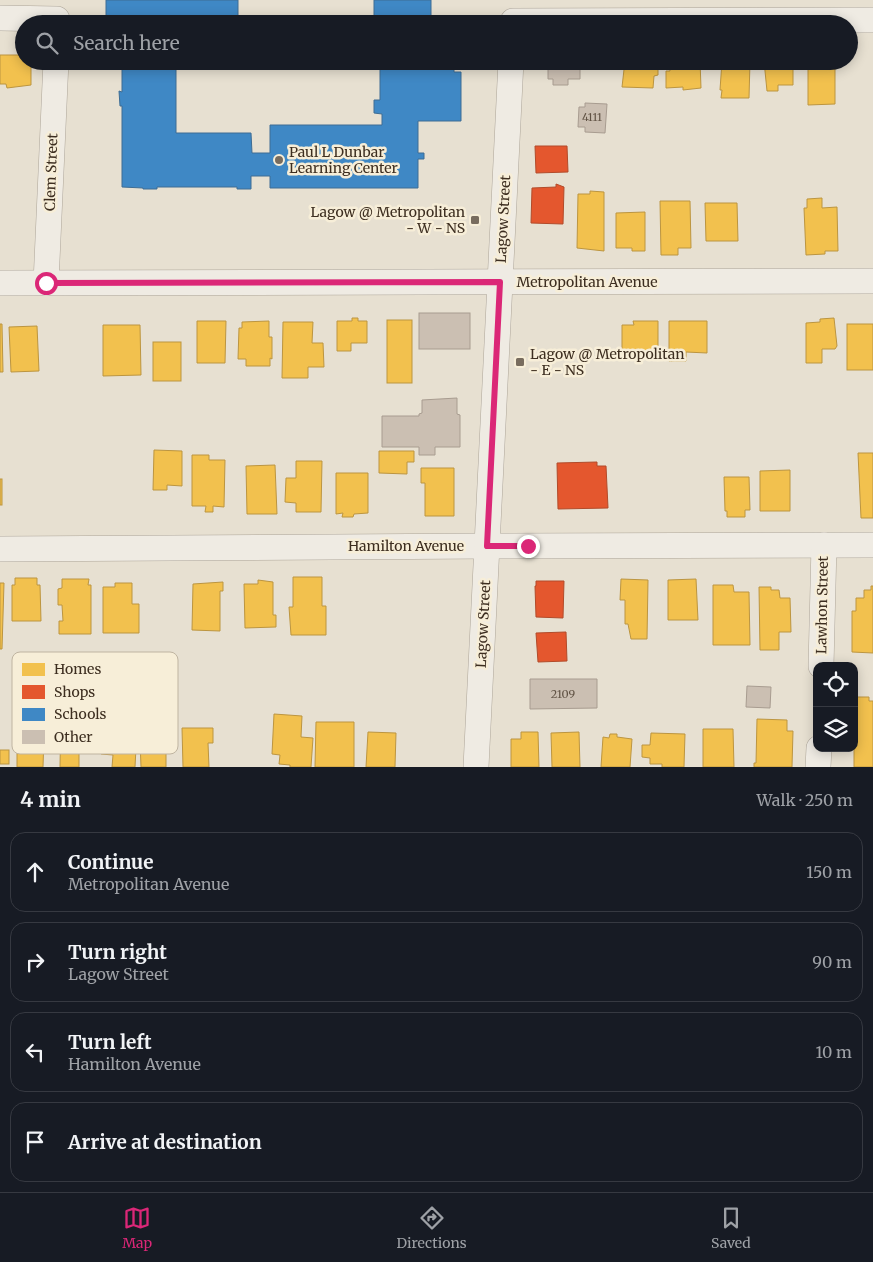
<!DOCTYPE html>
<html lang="en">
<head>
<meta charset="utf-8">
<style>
  body { margin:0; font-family:Merriweather,serif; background:#20242c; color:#f1f3f6 }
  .controls { position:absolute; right:15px; bottom:15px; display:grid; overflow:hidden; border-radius:10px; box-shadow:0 2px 12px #0003 }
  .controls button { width:45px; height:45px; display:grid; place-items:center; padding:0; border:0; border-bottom:1px solid #363941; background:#171b24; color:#f1f3f6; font:25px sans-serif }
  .stop { position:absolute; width:15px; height:15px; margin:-11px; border:4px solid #db2777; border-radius:50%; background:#fff }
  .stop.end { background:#db2777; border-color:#fff; box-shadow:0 1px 5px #0008 }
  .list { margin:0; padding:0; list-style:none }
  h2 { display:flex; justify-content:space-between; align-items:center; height:65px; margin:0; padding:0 20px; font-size:21px }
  h2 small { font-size:16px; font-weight:400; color:#9ea1a6 }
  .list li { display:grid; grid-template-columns:32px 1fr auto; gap:15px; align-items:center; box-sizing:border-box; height:80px; margin:0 10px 10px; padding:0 10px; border:1px solid #363941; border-radius:15px }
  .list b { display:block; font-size:19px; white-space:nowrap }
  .list p { margin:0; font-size:16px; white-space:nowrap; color:#9ea1a6 }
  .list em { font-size:16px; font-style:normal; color:#9ea1a6 }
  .icon { flex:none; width:28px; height:28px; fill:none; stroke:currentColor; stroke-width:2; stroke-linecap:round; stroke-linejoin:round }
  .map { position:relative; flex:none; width:873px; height:767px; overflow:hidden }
  .search { position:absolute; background:#171b24; box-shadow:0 2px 12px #0003; left:15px; right:15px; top:15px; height:55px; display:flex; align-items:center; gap:12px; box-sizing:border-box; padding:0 18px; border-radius:28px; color:#9ea1a6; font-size:19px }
  .sheet { height:425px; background:#171b24 }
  nav { display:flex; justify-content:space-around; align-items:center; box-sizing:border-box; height:70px; border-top:1px solid #363941; background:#171b24; font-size:14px; color:#9ea1a6 }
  nav a { display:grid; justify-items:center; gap:2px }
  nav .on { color:#db2777 }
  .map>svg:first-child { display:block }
</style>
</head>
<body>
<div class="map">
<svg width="873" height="767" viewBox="0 0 873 767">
  <rect width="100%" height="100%" fill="#e7e0d1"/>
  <g fill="#f2c14e" stroke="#bc9540">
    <path d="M0 55H20V58H24V61H31V85L7 88 6 84H0Z"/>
    <path d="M625 61H658V75L654 76 653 88 622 87Z"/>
    <path d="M669 61H700L701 88 683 90V87L666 88V71H670Z"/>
    <path d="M722 61H750L749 98H721L722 90H720Z"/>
    <path d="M764 61H793V85H778V91H767Z"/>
    <path d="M808 61H835V104L808 105Z"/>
    <path d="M590 191 604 192V251L577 248 578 194H590Z"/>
    <path d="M822 198V208L837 207 838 251H825V254L806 255 804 208H807V199Z"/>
    <path d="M660 201H690L691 248H678V255H661Z"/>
    <path d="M705 203H737L738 241H706Z"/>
    <path d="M645 212V251H632V248H616V213Z"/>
    <path d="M352 318H358V321H367V343H351V351H337V321H352Z"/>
    <path d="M834 318 837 346 835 349H822V363H806V323L820 322V319Z"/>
    <rect x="387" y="320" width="25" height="63"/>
    <path d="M197 321H226L225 363H197Z"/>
    <path d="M269 321V337H272V359L270 358V366H246V359H238L239 328H242V322Z"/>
    <path d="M633 321H658V356L622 357V325H634Z"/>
    <path d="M669 321H707V353L686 352V361H669Z"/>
    <path d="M283 322H313L312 343H323L324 367H308V378H282Z"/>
    <path d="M0 324H2L3 372H0Z"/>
    <rect x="847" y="324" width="26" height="46"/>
    <path d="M103 325H140L141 375 103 376Z"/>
    <path d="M37 326 39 371 11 372 9 327Z"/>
    <rect x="153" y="342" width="28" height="39"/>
    <path d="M154 450 182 451V486L167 485V490H153Z"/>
    <path d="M379 451H414V462H407V474L379 473Z"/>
    <path d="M858 453H873V518H861Z"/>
    <path d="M192 455H209V460H225L224 507 213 506V512H205L206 506H192Z"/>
    <path d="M296 461H322L321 512H296V503L285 502 286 478H296Z"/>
    <path d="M275 465 277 514H247L246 466Z"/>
    <path d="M421 468H454V516H425V483H421Z"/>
    <path d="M790 470V511H760V471Z"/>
    <path d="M336 473H368V513L354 514 353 517H342L343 513 336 514Z"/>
    <path d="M724 477H749L750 510H745V517H727V511H725Z"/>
    <rect x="0" y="479" width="2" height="26"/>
    <path d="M293 577H322V606H326V635H291L289 607H293Z"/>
    <path d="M15 578H37V585H40L41 621H12V585H15Z"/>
    <path d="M62 579H89L88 585H91V634H59V621H63L62 605H58V589L62 588Z"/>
    <path d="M621 579 648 580 647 639H631L628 624H625V600H620Z"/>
    <path d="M696 579 698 620H668V580Z"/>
    <path d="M258 580 273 582V615H276V627L245 628 244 584H258Z"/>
    <path d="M223 582V591H220V631L192 630 193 584Z"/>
    <path d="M0 583H4L2 649H0Z"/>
    <path d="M115 583H132V604H139V633H103V587H115Z"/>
    <path d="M713 585H733L734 592H749L750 645H713Z"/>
    <path d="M871 586H873V653L852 652V611H856V598H864V590H871Z"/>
    <path d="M759 587H771V590H779L780 598H790L791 632H779V650H760Z"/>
    <path d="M854 697H869V701H873V767H854Z"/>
    <path d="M61 709 92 710V741H89V751H79V767H60Z"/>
    <path d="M103 709 138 711 135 767H112L113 755 101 754Z"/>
    <path d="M274 714 302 716 301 737 313 738 311 767H290V765L279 764 280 755 272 754Z"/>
    <path d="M757 719 787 720V731H793L792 767H754V763H756Z"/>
    <path d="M316 722H354V767H315Z"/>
    <path d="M182 728H213V743H208L209 767H183Z"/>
    <path d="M703 729H733L734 767H703Z"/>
    <path d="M368 732 396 733 395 767H366Z"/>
    <path d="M521 732H538L539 767H511V739H521Z"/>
    <path d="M579 732 580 767H552L551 733Z"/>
    <path d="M651 733 685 734 684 767H662V764H650V758L642 757V745H650Z"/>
    <path d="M610 734H617V737L632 739 630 767H601L603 737 609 738Z"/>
    <path d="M17 735 44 736 43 767H17Z"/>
    <path d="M144 735H166V767H141L140 740H144Z"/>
    <rect x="0" y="750" width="9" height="14"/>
  </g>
  <g fill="#e4572e" stroke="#b24b2a">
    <path d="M535 146H567L568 172 536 173Z"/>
    <path d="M556 184 564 187 563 224 531 223 532 188 556 187Z"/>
    <path d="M597 462V466H606L608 508 558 509 557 463Z"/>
    <path d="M536 581H564L563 618 536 617 535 586H536Z"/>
    <path d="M566 632 567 661 538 662 536 633Z"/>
  </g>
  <g fill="#3f88c5" stroke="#3e6d94">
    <path d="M106 0H238V24H115V23H106Z"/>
    <rect x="374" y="0" width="57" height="24"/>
    <path d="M122 61H176V133H251L252 153H270V125H382V114L374 113V100H380V61H454V72H461V121H418V153H424V159H418V188H270V176H251V189H237V187H157V189H143V188L122 187V106H120L119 91 122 92Z"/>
  </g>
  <g fill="#cbbfb2" stroke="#a89c90">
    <path d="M548 61H580V79H568V85H553V79H548Z"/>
    <path d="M585 103 607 104 605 133 585 132V127H578L579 107H585Z"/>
    <rect x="419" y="313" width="51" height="36"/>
    <path d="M457 398V414L460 415V447H435V455H419V447H382V416H419V414L422 413V400Z"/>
    <path d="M530 679H597V708L530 709Z"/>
    <path d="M747 686 771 687 770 708 746 707Z"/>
  </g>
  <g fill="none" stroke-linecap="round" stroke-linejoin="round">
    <g stroke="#ada599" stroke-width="26">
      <g id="minor">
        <path d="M0 18 57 19"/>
        <path d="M513 21 873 20"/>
        <path d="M0 283 873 281"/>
        <path d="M46 283 56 61"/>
        <path d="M0 549 487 546 873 545"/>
        <path d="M821 666 824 545"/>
        <path d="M476 767 511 61"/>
        <path d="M818 767 819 748"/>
      </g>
    </g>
    <use href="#minor" stroke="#efebe3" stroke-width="25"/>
  </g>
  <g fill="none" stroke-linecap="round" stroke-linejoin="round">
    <path stroke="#db2777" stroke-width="6" d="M46 283 500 282 487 546H528"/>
  </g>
  <g fill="#786c5e" stroke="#f7eed8" stroke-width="2">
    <circle cx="279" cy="160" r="5"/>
    <rect x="470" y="215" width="10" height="10" rx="2.5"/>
    <rect x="515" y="357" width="10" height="10" rx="2.5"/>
  </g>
  <g text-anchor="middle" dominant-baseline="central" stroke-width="5" stroke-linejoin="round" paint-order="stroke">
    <g font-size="11" fill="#605244">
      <text x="592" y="117">4111</text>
      <text x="563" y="694">2109</text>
    </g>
    <g font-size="14" fill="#3d2e20" stroke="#f7eed8" text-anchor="start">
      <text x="289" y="152">Paul L Dunbar<tspan x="289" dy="16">Learning Center</tspan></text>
      <text x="465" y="212" text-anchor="end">Lagow @ Metropolitan<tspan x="465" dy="16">- W - NS</tspan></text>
      <text x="530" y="354">Lagow @ Metropolitan<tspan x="530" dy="16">- E - NS</tspan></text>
    </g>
    <g font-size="14" fill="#3d2e20" stroke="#f7eed8">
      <text transform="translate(51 172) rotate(-88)">Clem Street</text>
      <text transform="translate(503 219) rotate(-87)">Lagow Street</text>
      <text x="587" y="282">Metropolitan Avenue</text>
      <text x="406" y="546">Hamilton Avenue</text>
      <text transform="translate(822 605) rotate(-89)">Lawhon Street</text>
      <text transform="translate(483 624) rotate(-87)">Lagow Street</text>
    </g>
  </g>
  <rect x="12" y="652" width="166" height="102" rx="8" fill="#f7eed8" stroke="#bfb4a1" stroke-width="1"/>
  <rect x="22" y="663" width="23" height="13" fill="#f2c14e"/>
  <rect x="22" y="685" width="23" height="14" fill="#e4572e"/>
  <rect x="22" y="708" width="23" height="13" fill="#3f88c5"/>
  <rect x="22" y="730" width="23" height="14" fill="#cbbfb2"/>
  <g font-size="14" fill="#3d2e20">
    <text x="54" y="674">Homes</text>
    <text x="54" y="697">Shops</text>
    <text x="54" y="719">Schools</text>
    <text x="54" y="742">Other</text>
  </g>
</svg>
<div class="controls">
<button><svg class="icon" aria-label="locate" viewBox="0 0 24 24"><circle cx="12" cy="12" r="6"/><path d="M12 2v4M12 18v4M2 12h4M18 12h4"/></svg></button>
<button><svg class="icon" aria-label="layers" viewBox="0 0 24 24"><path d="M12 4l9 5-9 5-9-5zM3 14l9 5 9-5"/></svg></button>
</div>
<div class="stop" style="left:46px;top:283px"></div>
<div class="stop end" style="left:528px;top:546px"></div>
<div class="search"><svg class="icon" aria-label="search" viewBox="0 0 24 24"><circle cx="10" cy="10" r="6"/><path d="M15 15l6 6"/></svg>Search here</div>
</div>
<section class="sheet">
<h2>4 min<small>Walk · 250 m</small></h2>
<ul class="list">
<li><svg class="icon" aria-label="ahead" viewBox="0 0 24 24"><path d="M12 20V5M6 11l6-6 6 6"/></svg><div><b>Continue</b><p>Metropolitan Avenue</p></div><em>150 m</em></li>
<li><svg class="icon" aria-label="right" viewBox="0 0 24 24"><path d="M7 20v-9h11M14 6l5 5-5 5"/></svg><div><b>Turn right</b><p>Lagow Street</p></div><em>90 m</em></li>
<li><svg class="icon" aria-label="left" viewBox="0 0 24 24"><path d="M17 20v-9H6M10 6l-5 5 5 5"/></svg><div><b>Turn left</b><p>Hamilton Avenue</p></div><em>10 m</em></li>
<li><svg class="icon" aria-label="arrive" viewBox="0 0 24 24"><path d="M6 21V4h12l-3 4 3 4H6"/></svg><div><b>Arrive at destination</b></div></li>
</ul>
</section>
<nav>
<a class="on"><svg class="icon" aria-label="map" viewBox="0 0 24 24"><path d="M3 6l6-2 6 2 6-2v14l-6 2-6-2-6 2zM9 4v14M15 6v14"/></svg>Map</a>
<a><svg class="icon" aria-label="directions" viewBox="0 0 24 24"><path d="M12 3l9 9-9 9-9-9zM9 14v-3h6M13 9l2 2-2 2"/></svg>Directions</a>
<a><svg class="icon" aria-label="saved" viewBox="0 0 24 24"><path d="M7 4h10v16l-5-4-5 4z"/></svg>Saved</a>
</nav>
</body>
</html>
